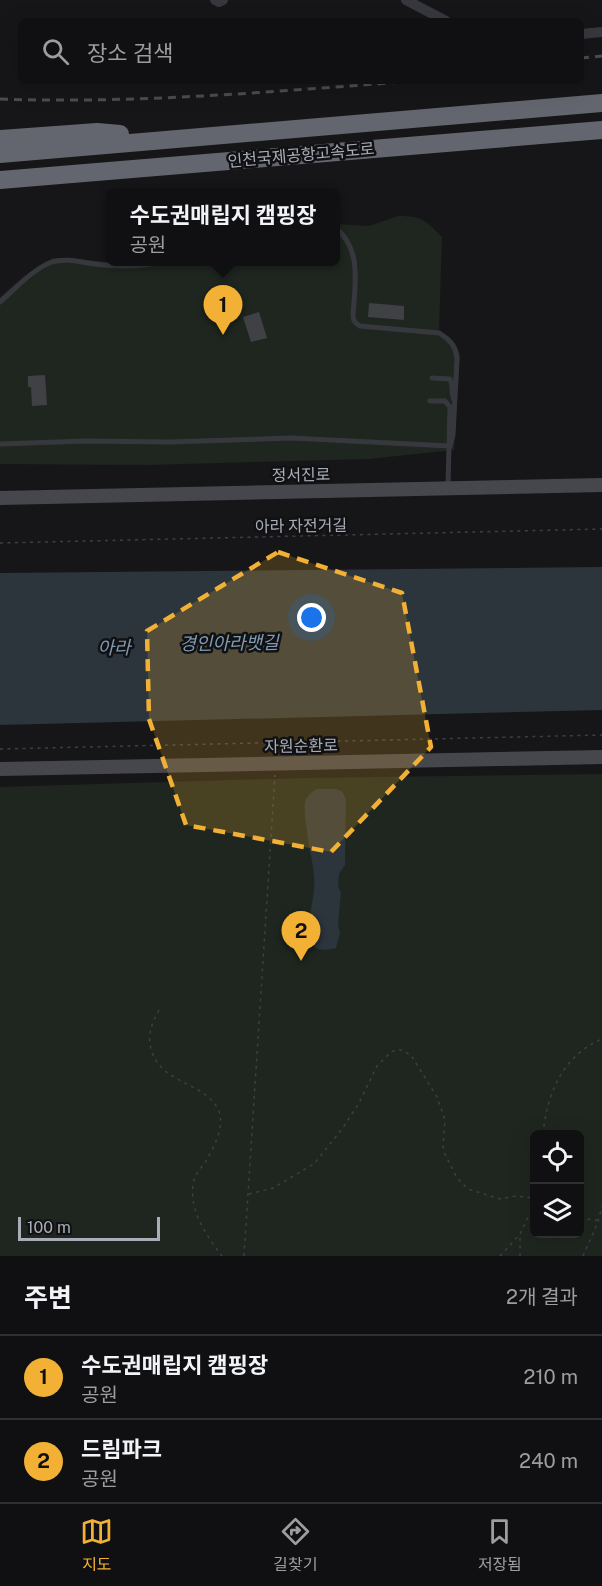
<!DOCTYPE html>
<html lang="ko">
<head>
<meta charset="utf-8">
<style>
  body { margin:0; font-family:"Public Sans","Noto Sans KR",sans-serif; background:#19191b; color:#f1f3f6 }
  .controls { position:absolute; right:18px; bottom:18px; display:grid; overflow:hidden; border-radius:9px; box-shadow:0 6px 24px #0002 }
  .controls button { width:54px; height:54px; display:grid; place-items:center; padding:0; border:0; border-bottom:2px solid #303032; background:#101012; color:#f1f3f6; font:30px sans-serif }
  .scale { position:absolute; left:18px; bottom:15px; width:142px; box-sizing:border-box; padding-left:6px; border:3px solid #a8adb8; border-top:0; font-size:16px; line-height:21px; white-space:nowrap; color:#a8adb8; -webkit-text-stroke:4px #111113; paint-order:stroke }
  .you { position:absolute; left:312px; top:618px; width:21px; height:21px; margin:-15px; border:4px solid #fff; border-radius:50%; background:#1a73e8; box-shadow:0 0 0 9px #1a73e833 }
  .badge { display:grid; place-items:center; width:39px; height:39px; border-radius:50%; background:#f2b134; color:#111; font-size:20px; font-weight:700 }
  .pin { position:absolute; translate:-50% -50px; filter:drop-shadow(0 2px 3px #0008) }
  .pin::after { content:''; position:absolute; top:32px; width:21px; height:18px; background:inherit; clip-path:polygon(0 0,100% 0,50% 100%) }
  .popup { position:absolute; left:106px; top:188px; width:234px; height:78px; box-sizing:border-box; display:grid; place-content:center; border-radius:9px; background:#101012; filter:drop-shadow(0 2px 4px #0005); font-size:20px; white-space:nowrap; color:#9c9d9f }
  .popup b { font-size:22px; color:#f1f3f6 }
  .popup::after { content:''; position:absolute; left:50%; top:100%; margin-left:-12px; border:12px solid transparent; border-top-color:#101012 }
  .list { margin:0; padding:0; list-style:none }
  h2 { display:flex; justify-content:space-between; align-items:center; height:78px; margin:0; padding:0 24px; font-size:26px }
  h2 small { font-size:20px; font-weight:400; color:#9c9d9f }
  .list li { display:grid; grid-template-columns:39px 1fr auto; gap:18px; align-items:center; box-sizing:border-box; height:84px; padding:0 24px; border-top:2px solid #303032 }
  .list b { display:block; font-size:22px; white-space:nowrap }
  .list p { margin:0; font-size:20px; white-space:nowrap; color:#9c9d9f }
  .list em { font-size:20px; font-style:normal; color:#9c9d9f }
  .icon { flex:none; width:33px; height:33px; fill:none; stroke:currentColor; stroke-width:2; stroke-linecap:round; stroke-linejoin:round }
  .map { position:relative; flex:none; width:602px; height:1256px; overflow:hidden }
  .search { position:absolute; background:#101012; box-shadow:0 6px 24px #0002; left:18px; right:18px; top:18px; height:66px; display:flex; align-items:center; gap:15px; box-sizing:border-box; padding:0 21px; border-radius:9px; color:#9c9d9f; font-size:22px }
  .sheet { height:246px; background:#101012 }
  nav { display:flex; justify-content:space-around; align-items:center; box-sizing:border-box; height:84px; border-top:2px solid #303032; background:#101012; font-size:16px; color:#9c9d9f }
  nav a { display:grid; justify-items:center; gap:3px }
  nav .on { color:#f2b134 }
  .map>svg:first-child { display:block }
</style>
</head>
<body>
<div class="map">
<svg width="602" height="1256" viewBox="0 0 602 1256">
  <rect width="100%" height="100%" fill="#161618"/>
  <g fill="#1e261f" fill-rule="evenodd">
    <path d="M398 216C423 216 425 220 442 237L439 330C450 337 458 342 460 356L454 450 369 459 147 465 0 464V297L23 277 52 258 78 259 127 264 140 262H336V224L369 226Z"/>
    <path d="M602 774V1256H0V787L301 778ZM534 1134H580V1234H534Z"/>
  </g>
  <g fill="#2c353c">
    <path d="M602 567V710L0 725V573Z"/>
    <path d="M317 789H335L342 791 346 799 345 865 339 874 338 887 341 892 338 925 340 933 336 948C293 959 313 912 314 889 315 877 313 864 310 852 309 843 303 811 305 802 307 796 312 791 317 789Z"/>
  </g>
  <g fill="#404145">
    <path d="M369 303 404 306V320L368 317Z"/>
    <path d="M259 312 267 338 251 342 243 317Z"/>
    <path d="M45 375 47 405 32 406 31 387H28V376Z"/>
  </g>
  <g fill="none" stroke-linecap="round" stroke-linejoin="round">
    <g stroke="#3d3f44" stroke-width="1.5" stroke-dasharray="3 4.5" stroke-linecap="butt">
      <path d="M0 543 602 529"/>
      <path d="M0 749 602 735"/>
      <path d="M159 1010C152 1023 147 1034 151 1049 160 1084 203 1081 218 1109 226 1125 214 1147 206 1161 202 1167 196 1173 194 1180 187 1208 206 1235 222 1256"/>
      <path d="M543 1134C547 1094 562 1056 602 1039"/>
      <path d="M249 1194 273 1188 314 1164 342 1129 359 1103 377 1066 391 1052 396 1050H401L411 1055 437 1097 445 1120 443 1146 445 1154 457 1178 468 1189 500 1199 516 1196 534 1198"/>
      <path d="M580 1218 602 1221"/>
      <path d="M244 1256 275 775"/>
      <path d="M500 1256 520 1234 534 1205"/>
      <path d="M520 1256V1236"/>
      <path d="M583 1256 598 1222 602 1206"/>
    </g>
    <g stroke="#37383d" stroke-width="5">
      <path d="M336 228C362 250 355 284 353 315 353 321 355 323 360 326L439 333C450 340 455 345 457 358L453 435 450 446"/>
      <path d="M0 302C14 290 34 268 52 262 67 257 87 264 103 265 123 267 143 266 163 262"/>
      <path d="M432 378 450 379C453 385 451 393 454 400"/>
      <path d="M430 401H445L450 407 448 486"/>
      <path d="M0 444 86 441 169 442 291 438 450 446"/>
    </g>
    <g stroke="#37383d" stroke-width="10">
      <path d="M215 0 219 2 223 0"/>
      <path d="M406 0 446 21"/>
      <path d="M581 34 602 32"/>
    </g>
    <g stroke="#45474d" stroke-width="14">
      <path d="M0 498 602 485"/>
      <path d="M0 769 602 757"/>
    </g>
    <g stroke="#63666e" stroke-width="18">
      <path d="M0 139 97 132 120 134"/>
      <path d="M0 154 602 103"/>
      <path d="M0 180 602 130"/>
    </g>
    <g stroke="#4a4c52" stroke-width="3" stroke-dasharray="8 6" stroke-linecap="butt">
      <path d="M581 58 602 56"/>
      <path d="M0 99C139 104 278 91 417 81"/>
    </g>
  </g>
  <path fill="#f2b134" fill-opacity="0.2" stroke="#f2b134" stroke-width="4.5" stroke-dasharray="12 8" stroke-linejoin="round" d="M278 552 402 593 431 747 331 852 186 825 149 719 147 631Z"/>
  <g text-anchor="middle" dominant-baseline="central" stroke-width="5" stroke-linejoin="round" paint-order="stroke">
    <g font-size="16" fill="#a8adb8" stroke="#111113">
      <text transform="translate(301 155) rotate(-5)">인천국제공항고속도로</text>
      <text transform="translate(301 475) rotate(-1)">정서진로</text>
      <text transform="translate(301 526) rotate(-1)">아라 자전거길</text>
      <text transform="translate(301 746) rotate(-1)">자원순환로</text>
    </g>
    <g font-size="18" font-style="italic" fill="#7f9bb3" stroke="#111113">
      <text transform="translate(229 643) rotate(-1)">경인아라뱃길</text>
      <text x="114" y="647">아라</text>
    </g>
  </g>
</svg>
<div class="controls">
<button><svg class="icon" aria-label="locate" viewBox="0 0 24 24"><circle cx="12" cy="12" r="6"/><path d="M12 2v4M12 18v4M2 12h4M18 12h4"/></svg></button>
<button><svg class="icon" aria-label="layers" viewBox="0 0 24 24"><path d="M12 4l9 5-9 5-9-5zM3 14l9 5 9-5"/></svg></button>
</div>
<div class="scale">100 m</div>
<div class="you"></div>
<div class="pin badge" style="left:223px;top:335px">1</div>
<div class="popup"><b>수도권매립지 캠핑장</b>공원</div>
<div class="pin badge" style="left:301px;top:961px">2</div>
<div class="search"><svg class="icon" aria-label="search" viewBox="0 0 24 24"><circle cx="10" cy="10" r="6"/><path d="M15 15l6 6"/></svg>장소 검색</div>
</div>
<section class="sheet">
<h2>주변<small>2개 결과</small></h2>
<ul class="list">
<li><span class="badge">1</span><div><b>수도권매립지 캠핑장</b><p>공원</p></div><em>210 m</em></li>
<li><span class="badge">2</span><div><b>드림파크</b><p>공원</p></div><em>240 m</em></li>
</ul>
</section>
<nav>
<a class="on"><svg class="icon" aria-label="map" viewBox="0 0 24 24"><path d="M3 6l6-2 6 2 6-2v14l-6 2-6-2-6 2zM9 4v14M15 6v14"/></svg>지도</a>
<a><svg class="icon" aria-label="directions" viewBox="0 0 24 24"><path d="M12 3l9 9-9 9-9-9zM9 14v-3h6M13 9l2 2-2 2"/></svg>길찾기</a>
<a><svg class="icon" aria-label="saved" viewBox="0 0 24 24"><path d="M7 4h10v16l-5-4-5 4z"/></svg>저장됨</a>
</nav>
</body>
</html>
